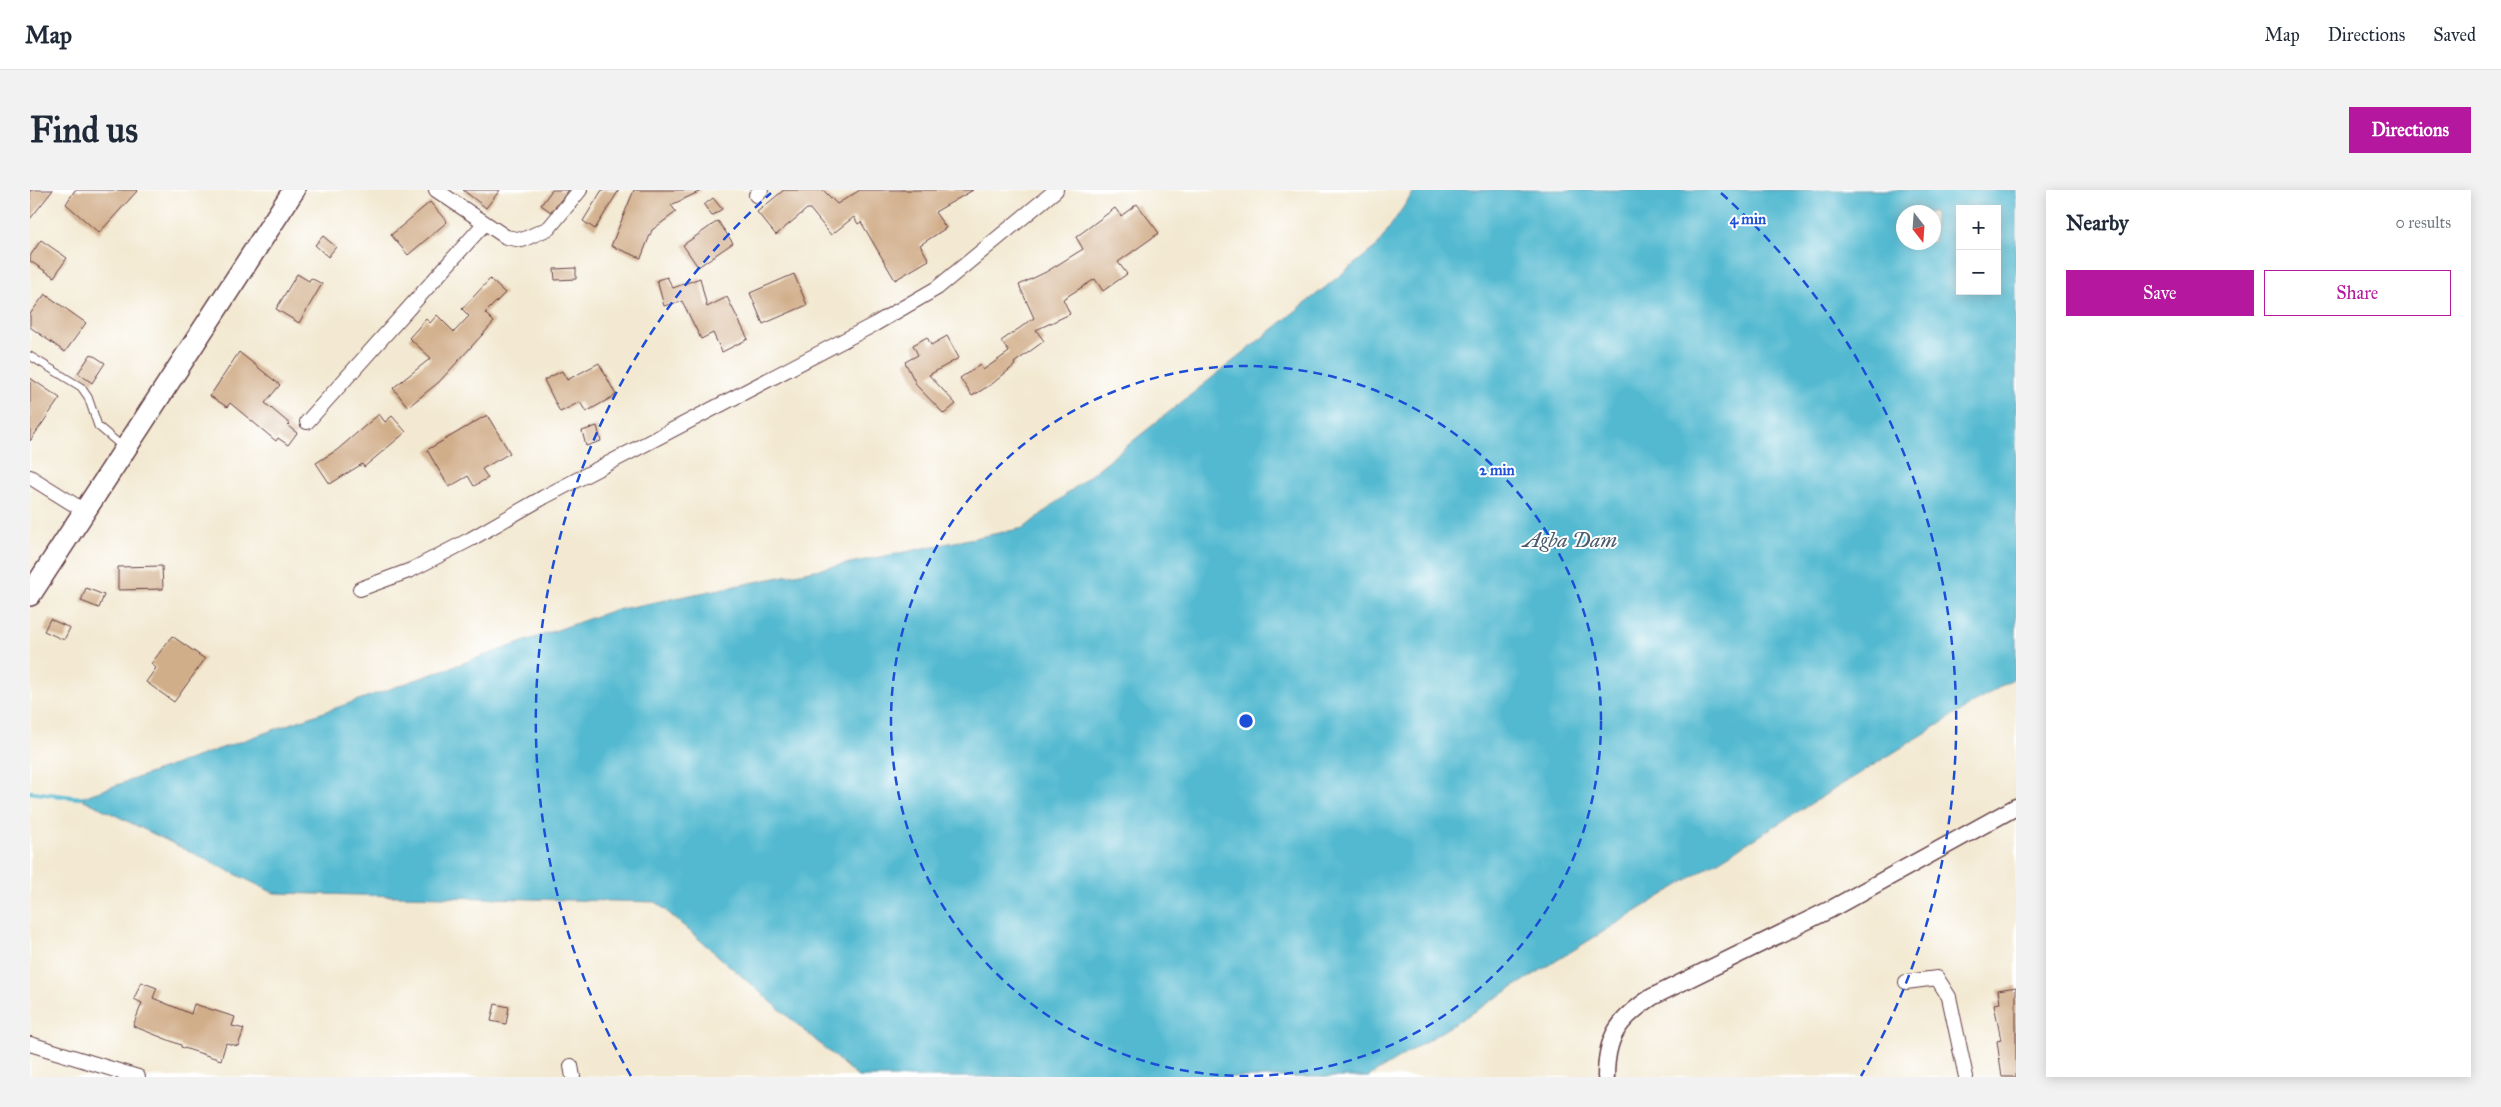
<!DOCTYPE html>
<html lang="en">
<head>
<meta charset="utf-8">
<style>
  body { margin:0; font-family:"IM FELL Great Primer",serif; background:#f2f2f3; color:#1f2937 }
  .controls { position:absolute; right:15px; top:15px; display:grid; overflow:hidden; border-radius:0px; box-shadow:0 2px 12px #0003 }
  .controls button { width:45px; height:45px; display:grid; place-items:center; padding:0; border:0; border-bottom:1px solid #e0e1e3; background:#fff; color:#1f2937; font:25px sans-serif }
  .compass { position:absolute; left:1866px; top:15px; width:45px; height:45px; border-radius:50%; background:#fff; box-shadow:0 2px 12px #0003; rotate:163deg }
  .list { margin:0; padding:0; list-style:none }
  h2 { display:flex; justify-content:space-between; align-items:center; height:65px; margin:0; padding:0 20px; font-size:21px }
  h2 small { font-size:16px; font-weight:400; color:#747a83 }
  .actions { display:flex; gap:10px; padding:15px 20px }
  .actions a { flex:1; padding:11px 0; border:1px solid #b5179e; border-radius:0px; text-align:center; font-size:18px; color:#b5179e }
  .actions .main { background:#b5179e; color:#fff }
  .map { position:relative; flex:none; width:1986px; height:887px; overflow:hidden; border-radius:0px }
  header { display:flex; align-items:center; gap:30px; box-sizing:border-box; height:70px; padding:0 25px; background:#fff; border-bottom:1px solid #e0e1e3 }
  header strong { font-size:24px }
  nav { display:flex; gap:28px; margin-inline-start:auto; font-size:18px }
  .intro { display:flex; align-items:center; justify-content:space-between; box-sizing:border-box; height:120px; padding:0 30px }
  h1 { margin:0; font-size:35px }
  .button { padding:12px 22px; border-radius:0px; background:#b5179e; color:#fff; font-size:18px; font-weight:700 }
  main { display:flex; gap:30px; padding:0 30px }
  aside { flex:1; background:#fff; border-radius:0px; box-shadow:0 2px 12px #0003 }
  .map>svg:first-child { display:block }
</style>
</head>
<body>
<header>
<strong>Map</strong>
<nav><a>Map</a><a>Directions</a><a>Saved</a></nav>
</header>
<div class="intro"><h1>Find us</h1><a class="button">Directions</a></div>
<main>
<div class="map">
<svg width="1986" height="887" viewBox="0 0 1986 887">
  <rect width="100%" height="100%" fill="#fff"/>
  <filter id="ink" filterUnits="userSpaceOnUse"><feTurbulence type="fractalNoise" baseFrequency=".02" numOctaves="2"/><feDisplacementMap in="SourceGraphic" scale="10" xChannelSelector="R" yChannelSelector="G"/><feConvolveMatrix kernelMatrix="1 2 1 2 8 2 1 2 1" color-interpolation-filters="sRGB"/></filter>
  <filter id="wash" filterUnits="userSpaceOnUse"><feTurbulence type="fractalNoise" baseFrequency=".0096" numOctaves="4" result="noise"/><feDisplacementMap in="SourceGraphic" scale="20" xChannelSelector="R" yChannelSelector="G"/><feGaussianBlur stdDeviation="1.12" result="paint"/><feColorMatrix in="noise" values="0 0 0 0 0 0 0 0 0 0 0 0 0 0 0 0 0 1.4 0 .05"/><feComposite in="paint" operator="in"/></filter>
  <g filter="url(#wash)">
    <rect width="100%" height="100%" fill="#f3e9d2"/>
    <path fill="#52b9d0" stroke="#4e6c7e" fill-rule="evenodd" d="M1385 0H1986V487L1338 887H828L626 712 244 703 50 608 581 421 994 338 1347 56ZM1930 19H1967V101H1930ZM1874 22H1904V52H1874Z"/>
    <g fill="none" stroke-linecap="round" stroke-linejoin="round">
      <path stroke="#52b9d0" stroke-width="4.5" d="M0 602 50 608"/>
    </g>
    <g id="blocks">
      <g fill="#d1ae8a">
        <path d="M0 0H23L0 29Z"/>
        <path d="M45 0H108L69 43 36 14Z"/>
        <path d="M433 0H470L456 18Z"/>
        <path d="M522 0H539L521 22 511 15Z"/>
        <path d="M572 0H589L565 39 553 31Z"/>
        <path d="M604 0H673L641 15 646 22 622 40 611 68 581 56Z"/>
        <path d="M754 0H793L807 14 830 0H943L905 22 916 38 890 55 899 70 865 90 831 32 828 34 824 27 801 45 780 19H777L746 45 727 22Z"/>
        <path d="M683 8 692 19 682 26 674 15Z"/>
        <path d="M400 12 417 32 378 65 361 45Z"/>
        <path d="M1107 14 1129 43 1088 72 1097 84 1073 101 1065 89 1033 109 1040 124 1006 140 1014 151 984 173 985 175 962 194 942 206 930 188 950 175 953 180 979 162 971 151 1004 128 989 95 1016 82 1053 59 1046 47 1085 18 1091 26Z"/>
        <path d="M688 31 703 53 668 77 653 55Z"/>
        <path d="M293 46 306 57 298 67 285 55Z"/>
        <path d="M11 50 37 68 24 87 0 71V66Z"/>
        <path d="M546 78V89L525 90 524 79Z"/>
        <path d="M267 84 279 91 281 88 292 94 269 133 246 119Z"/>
        <path d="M764 84 777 115 733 134 720 103Z"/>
        <path d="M637 87 643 98 670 88 677 117 697 107 718 149 692 162 683 143 671 149 652 111 634 116 627 90Z"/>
        <path d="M460 89 475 103 455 123 464 132 409 192 378 217 363 198 401 168 379 148 396 129 400 133 407 125 424 142 439 126 432 119Z"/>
        <path d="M15 104 56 133 35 162 0 137V124Z"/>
        <path d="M917 146 929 168 899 185 926 214 914 224 887 196 875 172 888 165 883 155 897 147 901 155Z"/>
        <path d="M209 162 250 195 235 213 260 234 258 236 267 243 258 255 248 248 246 251 200 213 197 217 180 206Z"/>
        <path d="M61 164 75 173 62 193 48 183Z"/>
        <path d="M569 173 586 205 556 222 550 212 530 222 514 190 532 181 537 190Z"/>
        <path d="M0 188 30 208 0 251Z"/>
        <path d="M349 224 355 232 362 226 376 242 334 277 332 274 300 294 286 273 307 260Z"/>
        <path d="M457 225 480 263 452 279 458 288 444 296 438 286 419 297 397 260Z"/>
        <path d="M567 236 571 251 556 256 552 241Z"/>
        <path d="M132 376 133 399 88 400V377Z"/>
        <path d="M56 398 74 405 69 418 51 411Z"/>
        <path d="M20 429 40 438 34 450 14 441Z"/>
        <path d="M142 446 175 469 144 512 116 492 126 478 121 474Z"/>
        <path d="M111 792 127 798 123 808 161 824 164 814 205 827 202 836 214 839 208 856 196 853 191 870 151 857V855L103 836 112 813 104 809Z"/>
        <path d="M1986 797V887H1972L1967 851 1971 850 1964 814 1970 813 1968 800Z"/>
        <path d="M465 814 479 817 476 834 461 831Z"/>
      </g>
    </g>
  </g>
  <g filter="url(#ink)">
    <use href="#blocks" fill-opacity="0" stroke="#633d44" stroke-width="1"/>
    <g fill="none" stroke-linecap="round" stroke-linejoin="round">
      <g stroke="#633d44" stroke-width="9">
        <path id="service" d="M0 166 51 197 58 207 68 236 94 258"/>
      </g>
      <g stroke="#633d44" stroke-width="16">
        <g id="minor">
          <path d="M406 0 476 47 492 50 519 38 550 0"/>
          <path d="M726 5 731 0"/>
          <path d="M277 232 454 34"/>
          <path d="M0 287 56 322"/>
          <path d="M330 399 381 380 441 349 514 307 845 134 907 98 1026 0"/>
          <path d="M1876 792 1907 788 1919 807 1936 887"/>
          <path d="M0 854 108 887"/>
          <path d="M541 876 543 887"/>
        </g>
      </g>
      <g stroke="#633d44" stroke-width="19">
        <path id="tertiary" d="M1576 887C1576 846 1589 829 1622 807L1801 719 1986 617"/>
      </g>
      <g stroke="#633d44" stroke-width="24">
        <path id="primary" d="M0 405 264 0"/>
      </g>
      <use href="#service" stroke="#fff" stroke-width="7"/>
      <use href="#minor" stroke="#fff" stroke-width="14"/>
      <use href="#tertiary" stroke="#fff" stroke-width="16"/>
      <use href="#primary" stroke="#fff" stroke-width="21"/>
    </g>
  </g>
  <g fill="none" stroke="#1d4ed8" stroke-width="2.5" stroke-dasharray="9 6">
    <circle cx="1216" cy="531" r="355"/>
    <path d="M601 886A710 710 0 0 1 741 3M1691 3A710 710 0 0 1 1831 886"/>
  </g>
  <g text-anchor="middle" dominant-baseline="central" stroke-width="4" stroke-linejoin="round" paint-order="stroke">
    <g font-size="21" font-style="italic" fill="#4d5d6d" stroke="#fff">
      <text x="1540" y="350">Agba Dam</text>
    </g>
  </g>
  <circle cx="1216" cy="531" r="8" fill="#1d4ed8" stroke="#fff" stroke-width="2.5"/>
  <g font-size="15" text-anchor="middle" font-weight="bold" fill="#1d4ed8" stroke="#fff" stroke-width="4" stroke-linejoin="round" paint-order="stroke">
    <text x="1718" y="34">4 min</text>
    <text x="1467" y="285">2 min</text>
  </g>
</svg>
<div class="controls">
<button>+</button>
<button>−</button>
</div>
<svg class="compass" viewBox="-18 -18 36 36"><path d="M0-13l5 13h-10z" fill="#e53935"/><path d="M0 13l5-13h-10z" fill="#747a83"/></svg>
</div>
<aside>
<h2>Nearby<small>0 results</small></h2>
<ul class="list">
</ul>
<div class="actions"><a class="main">Save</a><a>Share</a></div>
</aside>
</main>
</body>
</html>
